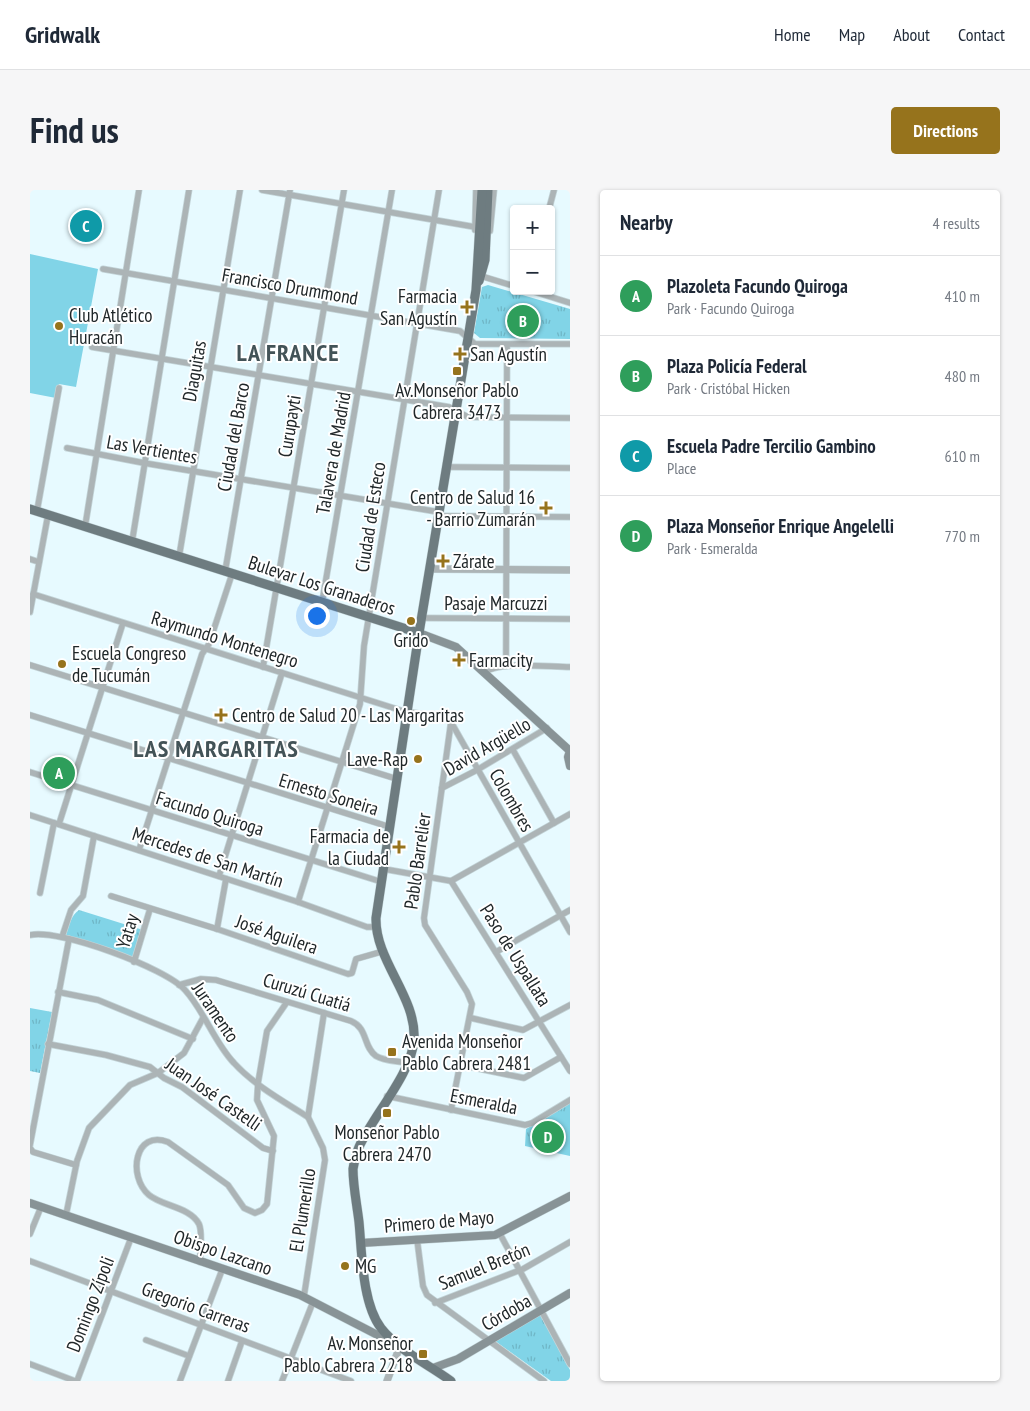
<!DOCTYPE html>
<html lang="en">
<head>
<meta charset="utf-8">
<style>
  body { margin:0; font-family:"PT Sans Narrow",sans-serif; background:#f6f6f7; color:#1f2937 }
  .controls { position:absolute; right:15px; top:15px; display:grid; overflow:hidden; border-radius:5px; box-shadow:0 1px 4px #0004 }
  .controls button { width:45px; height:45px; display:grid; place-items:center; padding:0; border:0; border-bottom:1px solid #e0e1e3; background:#fff; color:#1f2937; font:25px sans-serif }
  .you { position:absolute; left:286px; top:425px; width:18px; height:18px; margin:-12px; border:4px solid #fff; border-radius:50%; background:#1a73e8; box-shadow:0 0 0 8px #1a73e833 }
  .badge { display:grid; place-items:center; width:32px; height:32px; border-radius:50%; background:#96731c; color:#fff; font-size:16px; font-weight:700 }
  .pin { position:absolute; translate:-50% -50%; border:2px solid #fff; box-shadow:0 1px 5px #0006 }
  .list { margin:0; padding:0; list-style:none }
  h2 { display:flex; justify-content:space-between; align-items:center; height:65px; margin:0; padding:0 20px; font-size:21px }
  h2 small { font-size:16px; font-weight:400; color:#747a83 }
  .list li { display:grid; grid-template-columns:32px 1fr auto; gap:15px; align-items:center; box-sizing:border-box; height:80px; padding:0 20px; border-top:1px solid #e0e1e3 }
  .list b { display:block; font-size:19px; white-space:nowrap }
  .list p { margin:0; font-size:16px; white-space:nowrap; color:#747a83 }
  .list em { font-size:16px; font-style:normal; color:#747a83 }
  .map { position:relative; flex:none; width:540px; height:1191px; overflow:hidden; border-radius:5px }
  header { display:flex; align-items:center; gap:30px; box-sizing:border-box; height:70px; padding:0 25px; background:#fff; border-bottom:1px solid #e0e1e3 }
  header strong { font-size:24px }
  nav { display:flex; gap:28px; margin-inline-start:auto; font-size:18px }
  .intro { display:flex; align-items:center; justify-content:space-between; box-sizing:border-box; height:120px; padding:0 30px }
  h1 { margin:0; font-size:35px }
  .button { padding:12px 22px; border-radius:5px; background:#96731c; color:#fff; font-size:18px; font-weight:700 }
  main { display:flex; gap:30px; padding:0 30px }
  aside { flex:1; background:#fff; border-radius:5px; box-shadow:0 1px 4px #0004 }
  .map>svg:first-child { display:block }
</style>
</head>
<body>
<header>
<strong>Gridwalk</strong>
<nav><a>Home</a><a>Map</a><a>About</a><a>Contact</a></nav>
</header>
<div class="intro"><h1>Find us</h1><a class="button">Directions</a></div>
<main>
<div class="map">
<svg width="540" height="1191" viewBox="0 0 540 1191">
  <defs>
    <pattern id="park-tufts" width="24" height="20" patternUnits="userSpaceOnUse" patternTransform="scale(1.25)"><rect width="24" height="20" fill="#81d4e7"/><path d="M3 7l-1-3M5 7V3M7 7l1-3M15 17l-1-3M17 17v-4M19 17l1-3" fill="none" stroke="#6fb6c6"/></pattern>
  </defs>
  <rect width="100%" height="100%" fill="#e7faff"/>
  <g fill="url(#park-tufts)">
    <path d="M458 95 540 119V149L450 148 444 143 452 97Z"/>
    <path d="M21 576 40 582 38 589 19 583Z"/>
    <path d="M49 720 113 740 103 769 36 745C39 736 41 725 49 720Z"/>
    <path d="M0 818 22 822 10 883 0 881Z"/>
    <path d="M540 913V966L495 956 496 939Z"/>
    <path d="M510 1124 540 1180V1191H521L465 1151Z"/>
  </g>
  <path fill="#81d4e7" d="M0 64 68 79 46 197 29 194 26 208 0 203Z"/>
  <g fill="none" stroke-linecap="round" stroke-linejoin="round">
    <g stroke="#c3d4d8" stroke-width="7">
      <g id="minor">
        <path d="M232 0 445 37"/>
        <path d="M519 19 524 0"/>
        <path d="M445 40 446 0"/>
        <path d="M460 41 464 0"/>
        <path d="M73 79 430 141 445 154H540"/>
        <path d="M451 86 484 96"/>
        <path d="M502 101 540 113"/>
        <path d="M62 157 419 217 438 227 540 228"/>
        <path d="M37 258 114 273 409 322"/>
        <path d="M416 277 540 278"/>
        <path d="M7 321 29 198"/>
        <path d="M408 326 540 327"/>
        <path d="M55 337 109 0"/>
        <path d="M102 352 159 0"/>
        <path d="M149 367 210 0"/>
        <path d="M0 369 9 372"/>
        <path d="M195 382 260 0"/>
        <path d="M3 404 373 521 416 528 421 532 540 742"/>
        <path d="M292 413 362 0"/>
        <path d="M0 422 18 325"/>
        <path d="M392 428 540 429"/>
        <path d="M0 475 367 589"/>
        <path d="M476 476 477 155"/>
        <path d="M233 477 314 0"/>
        <path d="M455 482C472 471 518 477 540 477"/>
        <path d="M0 525 360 637"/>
        <path d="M421 532 394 728 395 735 437 802 442 814 421 920"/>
        <path d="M483 560 524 633"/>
        <path d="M0 582 352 692"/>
        <path d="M412 598 447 580 517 538"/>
        <path d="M0 625 268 712 337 737H346"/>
        <path d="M29 634 93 433"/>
        <path d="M109 660 172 464 179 454 202 384"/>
        <path d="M354 679 421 691 540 624"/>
        <path d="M189 686 252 483"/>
        <path d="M421 691 540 881"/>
        <path d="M10 703 24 633"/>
        <path d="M81 706 187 739 318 784 322 783 326 769 354 761"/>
        <path d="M268 712 330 514 334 456 409 0"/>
        <path d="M187 739 196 689"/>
        <path d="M0 745C28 738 136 778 155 800 175 822 184 852 204 873 224 895 253 911 278 927"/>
        <path d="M32 747 41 720 53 706 64 646"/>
        <path d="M466 762 540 720"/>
        <path d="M104 772 120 719"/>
        <path d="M149 795 171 789 186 790 321 831C338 838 333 857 346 866 354 871 367 871 377 873"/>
        <path d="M28 802 68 810 163 849"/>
        <path d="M441 828 493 840 540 815"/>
        <path d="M18 854 76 865 120 877 134 888 152 897 233 958 243 961"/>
        <path d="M431 875 494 888 531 867"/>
        <path d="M357 906 495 935 502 933 540 910"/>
        <path d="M0 955 39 749"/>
        <path d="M0 958 3 962 46 975"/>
        <path d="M36 1025 47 971 59 938 100 895 128 883 154 863 173 828"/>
        <path d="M0 1044 11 1017"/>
        <path d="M470 1044 540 1174"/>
        <path d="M387 1049 393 1096 397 1105 514 1191"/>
        <path d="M0 1071 321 1191"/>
        <path d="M170 1072C170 1061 173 1043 169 1034 160 1017 132 1016 119 1005 97 986 105 939 138 952L198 995 214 1018 225 1023 232 1020 237 1014 244 946 227 910 228 893 237 841 257 812"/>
        <path d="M274 1106 295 970 293 958 278 927 294 823"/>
        <path d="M405 1113 493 1079 540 1052"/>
        <path d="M116 1150 159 1166"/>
        <path d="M0 1174 45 1191"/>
        <path d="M47 1191 101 1048"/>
        <path d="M150 1191 192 1080"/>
        <path d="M198 1191 212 1151"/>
        <path d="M252 1191 283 1112"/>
      </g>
    </g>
    <g stroke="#c3d4d8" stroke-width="8">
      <g id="tertiary">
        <path d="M400 379 540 380"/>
        <path d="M357 1191 370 1156"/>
      </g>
    </g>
    <g stroke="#c3d4d8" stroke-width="9">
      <g id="secondary">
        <path d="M389 443 426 457 540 561"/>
        <path d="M540 561 538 567 540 576"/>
        <path d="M0 1013 270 1105 363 1153"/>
        <path d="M331 1053 465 1045 540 1006"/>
        <path d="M403 1178 428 1169 540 1103"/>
      </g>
    </g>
    <g stroke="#c3d4d8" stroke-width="10">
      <g id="primary">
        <path d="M449 91 455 70 458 0"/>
        <path d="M0 319 389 443"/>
        <path d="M421 1191C398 1174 369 1161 351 1138 332 1113 332 1063 329 1032 327 1015 323 996 323 979 324 972 326 964 329 957 343 926 382 883 384 850 387 807 345 771 346 728L389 443 446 100 452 0"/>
      </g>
    </g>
    <use href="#minor" stroke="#acb4b6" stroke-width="5.5"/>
    <use href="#tertiary" stroke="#acb4b6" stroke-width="7"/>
    <use href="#secondary" stroke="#889396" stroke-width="8"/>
    <use href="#primary" stroke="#6e7c80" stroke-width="9"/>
  </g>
  <g fill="#96731c" stroke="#fff" stroke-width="2">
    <path d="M434.5 109.5h5v5h5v5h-5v5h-5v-5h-5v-5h5z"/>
    <circle cx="29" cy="136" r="5"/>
    <path d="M427.5 156.5h5v5h5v5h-5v5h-5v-5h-5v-5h5z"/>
    <rect x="422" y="176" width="10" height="10" rx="2.5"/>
    <path d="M513.5 310.5h5v5h5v5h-5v5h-5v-5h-5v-5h5z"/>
    <path d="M410.5 363.5h5v5h5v5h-5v5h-5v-5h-5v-5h5z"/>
    <circle cx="381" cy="431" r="5"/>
    <path d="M426.5 462.5h5v5h5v5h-5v5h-5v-5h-5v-5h5z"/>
    <circle cx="32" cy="474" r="5"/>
    <path d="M188.5 517.5h5v5h5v5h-5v5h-5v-5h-5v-5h5z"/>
    <circle cx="388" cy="569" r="5"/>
    <path d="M366.5 649.5h5v5h5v5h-5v5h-5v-5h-5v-5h5z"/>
    <rect x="357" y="857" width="10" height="10" rx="2.5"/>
    <rect x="352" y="918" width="10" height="10" rx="2.5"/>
    <circle cx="315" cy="1076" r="5"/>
    <rect x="388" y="1159" width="10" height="10" rx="2.5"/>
  </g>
  <g text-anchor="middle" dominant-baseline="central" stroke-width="4" stroke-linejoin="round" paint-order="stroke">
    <g font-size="19" fill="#202729" stroke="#fff">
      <text transform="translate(260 96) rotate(10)">Francisco Drummond</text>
      <text transform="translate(164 181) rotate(-80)">Diaguitas</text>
      <text transform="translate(259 236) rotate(-81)">Curupayti</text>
      <text transform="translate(203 247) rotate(-80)">Ciudad del Barco</text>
      <text transform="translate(122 259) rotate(10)">Las Vertientes</text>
      <text transform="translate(303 263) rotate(-80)">Talavera de Madrid</text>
      <text transform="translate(340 327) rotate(-81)">Ciudad de Esteco</text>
      <text transform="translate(292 395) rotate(18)">Bulevar Los Granaderos</text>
      <text x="466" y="413">Pasaje Marcuzzi</text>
      <text transform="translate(195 449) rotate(17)">Raymundo Montenegro</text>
      <text transform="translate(457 556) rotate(-30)">David Argüello</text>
      <text transform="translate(299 604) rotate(17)">Ernesto Soneira</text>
      <text transform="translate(482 610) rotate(60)">Colombres</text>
      <text transform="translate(180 623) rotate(17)">Facundo Quiroga</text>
      <text transform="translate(178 667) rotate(18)">Mercedes de San Martín</text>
      <text transform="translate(387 671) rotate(-82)">Pablo Barrelier</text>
      <text transform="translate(97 741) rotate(-73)">Yatay</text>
      <text transform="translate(247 744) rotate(19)">José Aguilera</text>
      <text transform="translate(486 765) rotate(58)">Paso de Uspallata</text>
      <text transform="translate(277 802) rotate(17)">Curuzú Cuatiá</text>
      <text transform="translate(186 822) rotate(56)">Juramento</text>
      <text transform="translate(184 904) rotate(35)">Juan José Castelli</text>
      <text transform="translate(454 911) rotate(11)">Esmeralda</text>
      <text transform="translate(272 1020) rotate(-81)">El Plumerillo</text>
      <text transform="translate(409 1031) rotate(-5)">Primero de Mayo</text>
      <text transform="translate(193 1062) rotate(19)">Obispo Lazcano</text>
      <text transform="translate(454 1076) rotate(-22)">Samuel Bretón</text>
      <text transform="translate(60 1114) rotate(-69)">Domingo Zípoli</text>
      <text transform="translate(166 1117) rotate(20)">Gregorio Carreras</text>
      <text transform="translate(476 1122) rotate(-30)">Córdoba</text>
    </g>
    <g font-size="19" fill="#202729" stroke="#fff" text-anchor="start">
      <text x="427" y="106" text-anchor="end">Farmacia<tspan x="427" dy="22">San Agustín</tspan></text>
      <text x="39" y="125">Club Atlético<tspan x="39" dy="22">Huracán</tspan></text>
      <text x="440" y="164">San Agustín</text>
      <text x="427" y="200" text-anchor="middle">Av.Monseñor Pablo<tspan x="427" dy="22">Cabrera 3473</tspan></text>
      <text x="505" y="307" text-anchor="end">Centro de Salud 16<tspan x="505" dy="22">- Barrio Zumarán</tspan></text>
      <text x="423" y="371">Zárate</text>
      <text x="381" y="450" text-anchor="middle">Grido</text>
      <text x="42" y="463">Escuela Congreso<tspan x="42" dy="22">de Tucumán</tspan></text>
      <text x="439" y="470">Farmacity</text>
      <text x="202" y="525">Centro de Salud 20 - Las Margaritas</text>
      <text x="378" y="569" text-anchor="end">Lave-Rap</text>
      <text x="359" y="646" text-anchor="end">Farmacia de<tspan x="359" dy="22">la Ciudad</tspan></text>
      <text x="372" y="851">Avenida Monseñor<tspan x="372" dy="22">Pablo Cabrera 2481</tspan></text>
      <text x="357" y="942" text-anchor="middle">Monseñor Pablo<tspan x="357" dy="22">Cabrera 2470</tspan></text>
      <text x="325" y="1076">MG</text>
      <text x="383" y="1153" text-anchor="end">Av. Monseñor<tspan x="383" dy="22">Pablo Cabrera 2218</tspan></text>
    </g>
    <g font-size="24" font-weight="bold" letter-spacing="1" fill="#435357" stroke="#fff">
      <text x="258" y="162">LA FRANCE</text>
      <text x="186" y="558">LAS MARGARITAS</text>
    </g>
  </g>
</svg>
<div class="controls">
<button>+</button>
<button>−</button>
</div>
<div class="you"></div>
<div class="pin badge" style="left:29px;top:583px;background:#2e9e5b">A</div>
<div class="pin badge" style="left:493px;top:131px;background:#2e9e5b">B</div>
<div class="pin badge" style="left:56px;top:36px;background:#0f9aa8">C</div>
<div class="pin badge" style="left:518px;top:947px;background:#2e9e5b">D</div>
</div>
<aside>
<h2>Nearby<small>4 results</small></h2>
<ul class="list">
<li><span class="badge" style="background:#2e9e5b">A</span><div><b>Plazoleta Facundo Quiroga</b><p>Park · Facundo Quiroga</p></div><em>410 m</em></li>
<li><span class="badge" style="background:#2e9e5b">B</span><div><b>Plaza Policía Federal</b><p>Park · Cristóbal Hicken</p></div><em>480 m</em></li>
<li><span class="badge" style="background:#0f9aa8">C</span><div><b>Escuela Padre Tercilio Gambino</b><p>Place</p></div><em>610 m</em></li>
<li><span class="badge" style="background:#2e9e5b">D</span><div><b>Plaza Monseñor Enrique Angelelli</b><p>Park · Esmeralda</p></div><em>770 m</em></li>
</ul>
</aside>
</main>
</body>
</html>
